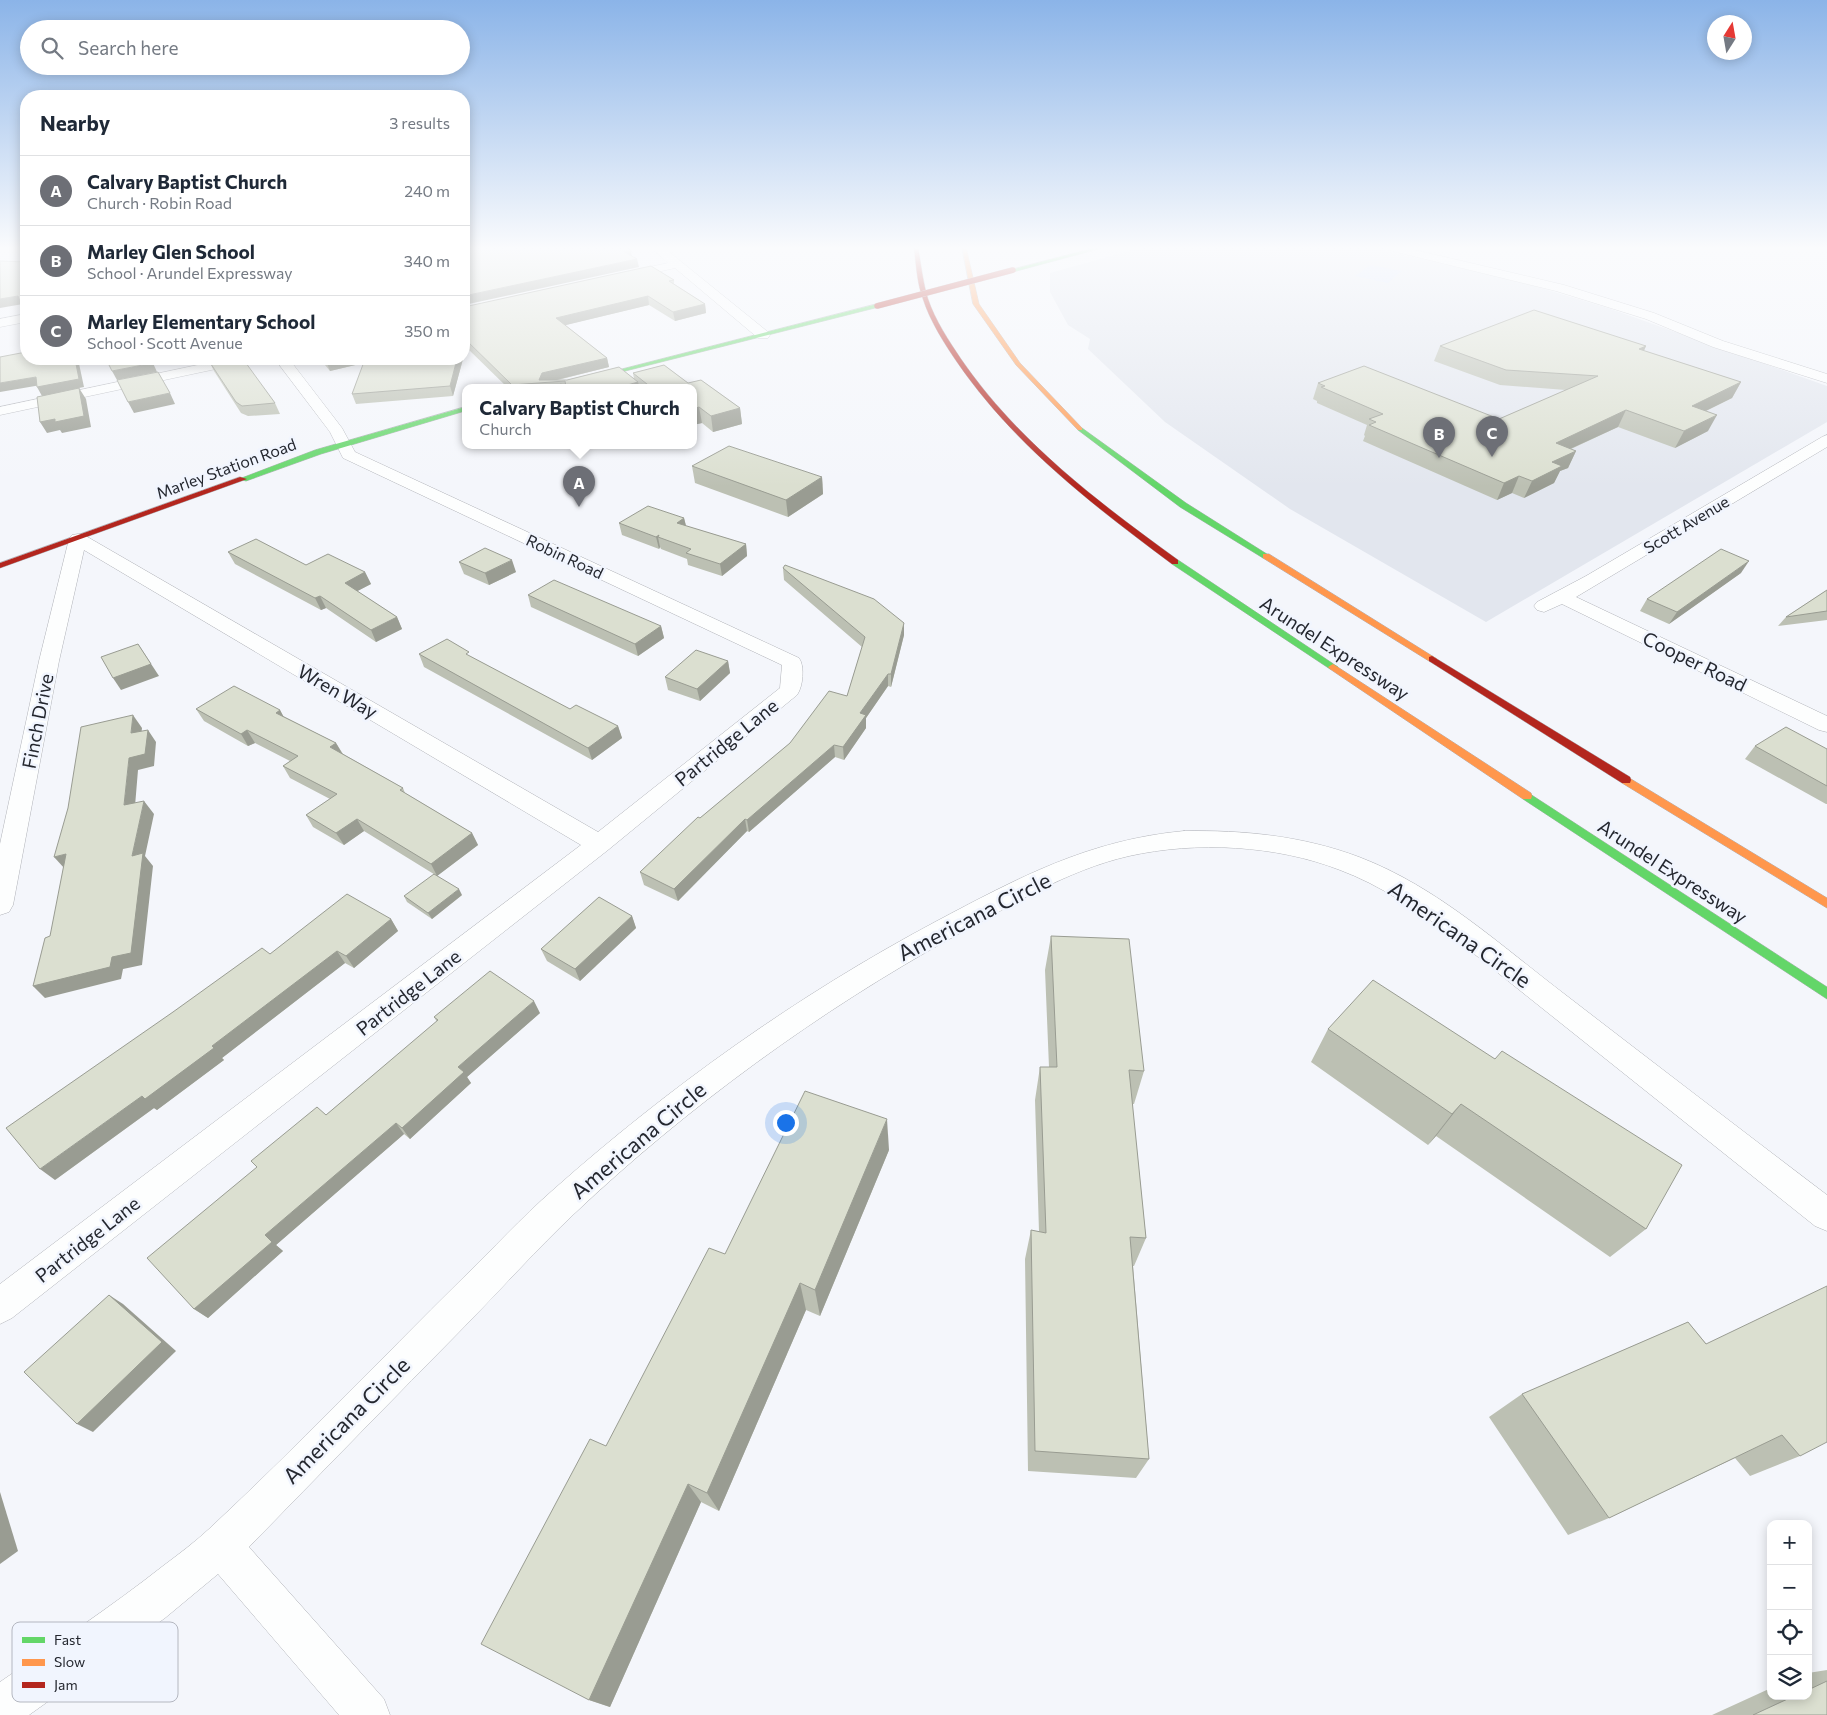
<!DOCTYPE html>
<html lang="en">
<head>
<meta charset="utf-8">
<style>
  body { margin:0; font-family:Commissioner,sans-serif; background:#f6f6f7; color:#1f2937 }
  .controls { position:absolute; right:15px; bottom:15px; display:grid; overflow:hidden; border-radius:10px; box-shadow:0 2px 12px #0003 }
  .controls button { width:45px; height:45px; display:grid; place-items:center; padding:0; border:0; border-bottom:1px solid #e0e1e3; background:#fff; color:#1f2937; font:25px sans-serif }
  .compass { position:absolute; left:1707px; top:15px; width:45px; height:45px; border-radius:50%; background:#fff; box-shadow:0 2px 12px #0003; rotate:11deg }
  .you { position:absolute; left:785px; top:1122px; width:18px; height:18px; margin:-12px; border:4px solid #fff; border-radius:50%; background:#1a73e8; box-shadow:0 0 0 8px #1a73e833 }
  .badge { display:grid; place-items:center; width:32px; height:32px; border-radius:50%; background:#6d6f76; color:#fff; font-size:16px; font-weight:700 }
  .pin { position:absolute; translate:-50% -41px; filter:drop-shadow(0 1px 2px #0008) }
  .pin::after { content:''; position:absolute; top:26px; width:18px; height:15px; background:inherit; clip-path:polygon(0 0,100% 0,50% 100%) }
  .popup { position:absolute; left:462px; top:384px; width:235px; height:65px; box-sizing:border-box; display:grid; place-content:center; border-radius:10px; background:#fff; filter:drop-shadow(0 1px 4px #0005); font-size:16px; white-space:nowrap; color:#747a83 }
  .popup b { font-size:19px; color:#1f2937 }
  .popup::after { content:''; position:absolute; left:50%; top:100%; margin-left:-10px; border:10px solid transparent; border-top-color:#fff }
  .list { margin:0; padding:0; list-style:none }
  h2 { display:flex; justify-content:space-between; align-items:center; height:65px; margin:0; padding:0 20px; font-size:21px }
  h2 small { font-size:16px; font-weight:400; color:#747a83 }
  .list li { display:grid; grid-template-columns:32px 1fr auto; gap:15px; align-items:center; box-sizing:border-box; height:70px; padding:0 20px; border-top:1px solid #e0e1e3 }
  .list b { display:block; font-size:19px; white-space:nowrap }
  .list p { margin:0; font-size:16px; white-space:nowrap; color:#747a83 }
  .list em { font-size:16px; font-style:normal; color:#747a83 }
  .icon { flex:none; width:28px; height:28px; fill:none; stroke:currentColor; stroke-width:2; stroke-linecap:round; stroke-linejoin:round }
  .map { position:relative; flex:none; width:1827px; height:1715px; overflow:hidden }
  .search { position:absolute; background:#fff; box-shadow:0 2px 12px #0003; left:20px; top:20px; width:450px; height:55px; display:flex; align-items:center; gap:12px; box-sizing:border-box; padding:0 18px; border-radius:28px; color:#747a83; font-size:19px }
  .panel { position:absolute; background:#fff; box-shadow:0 2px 12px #0003; left:20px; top:90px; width:450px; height:275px; border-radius:20px }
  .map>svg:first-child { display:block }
</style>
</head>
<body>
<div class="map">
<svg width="1827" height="1715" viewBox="0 0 1827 1715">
  <rect width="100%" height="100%" fill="#f4f6fb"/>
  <path fill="#e2e6ee" d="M1143 247H1368L1521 282 1608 308 1827 386V422L1486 622 1290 509 1165 422 1088 349 1090 339 1068 325 1050 292V273Z"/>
  <path fill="#d7e2fc" d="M1370 265 1402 271 1388 283 1355 276Z"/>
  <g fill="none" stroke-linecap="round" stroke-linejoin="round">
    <g stroke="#b0b2b8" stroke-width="1">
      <g id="street">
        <path d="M650 247H663L768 332 770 335 768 338H758L675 268 622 280 618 278 616 276 618 274 668 263Z"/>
        <path d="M1382 247H1402L1564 285 1654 313 1723 341 1827 374V383L1713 347 1646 319 1556 291 1384 249Z"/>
        <path d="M26 314V322L0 327V319Z"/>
        <path d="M226 359H251L244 363 0 415V407Z"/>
        <path d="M275 359H289L342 428 355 452 799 658C805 666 803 687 797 695L608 850 12 1318 0 1324V1284L581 845 84 550 59 661 13 905 9 912 0 915V844L39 661 69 539 72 535 78 534 84 535 598 832 780 688 782 665 343 458 330 432Z"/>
        <path d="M1827 435V447L1576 597 1827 716V732L1819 730 1562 604 1544 612 1537 610 1534 606 1537 602 1586 576 1822 437Z"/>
        <path d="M1184 831C1244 830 1303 836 1359 857 1438 887 1501 946 1567 996 1654 1063 1740 1129 1827 1195V1231L1815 1226 1448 933C1415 909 1380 885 1340 870 1276 845 1196 841 1129 856 1067 870 1010 906 955 936 820 1010 686 1108 574 1214 537 1249 502 1288 466 1325 393 1399 321 1473 249 1547L384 1699 390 1715H339L218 1574 165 1618 29 1715H0V1682C55 1644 111 1607 163 1566 179 1554 195 1542 209 1529 296 1448 378 1362 463 1278 493 1249 521 1218 553 1190 669 1087 798 995 935 922 1018 878 1088 840 1184 831Z"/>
      </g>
    </g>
    <g stroke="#b0b2b8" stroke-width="1">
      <g id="fast">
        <path d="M1098 247H1106L1013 272 1010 270Z"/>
        <path d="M877 304 879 307 558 388H548Z"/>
        <path d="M465 407V411L321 454 246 481 239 479 315 450Z"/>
        <path d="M1078 428H1082L1186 503 1270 556 1263 558 1180 507 1078 430Z"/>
        <path d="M1172 560H1178L1338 667 1336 669H1330L1172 564Z"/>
        <path d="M1527 792 1827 987V999L1523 799 1522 796 1523 793Z"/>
      </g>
    </g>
    <g stroke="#b0b2b8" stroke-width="1">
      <g id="slow">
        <path d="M962 247H966L979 304 1020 363 1082 428V430H1078L1016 365 973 304Z"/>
        <path d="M1263 554H1269L1437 659 1432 662 1429 661 1263 558Z"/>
        <path d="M1333 664 1531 793 1532 796 1531 799H1523L1330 669 1328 667Z"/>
        <path d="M1626 776 1827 898V908L1622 783 1621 780Z"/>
      </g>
    </g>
    <g stroke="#b0b2b8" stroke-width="1">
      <g id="jam">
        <path d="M914 247H918C921 264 923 283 928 299 935 320 949 341 961 359 1018 442 1098 502 1178 560V564H1172C1093 505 1014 445 957 362 944 343 930 321 923 299 917 283 916 264 914 247Z"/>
        <path d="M240 477 247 479 0 568V563Z"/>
        <path d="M1432 656 1630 777 1631 780 1630 783H1622L1429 661V657Z"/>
      </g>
    </g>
    <use href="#street" fill="#fdfefe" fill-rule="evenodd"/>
    <use href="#fast" fill="#63d668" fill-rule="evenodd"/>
    <use href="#slow" fill="#ff974d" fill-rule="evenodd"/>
    <use href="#jam" fill="#b3261e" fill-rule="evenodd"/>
    <g stroke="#b0b2b8" stroke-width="6" stroke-linecap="butt">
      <path id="jam-bridge" d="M877 306 1013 270"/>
    </g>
    <use href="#jam-bridge" stroke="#b3261e" stroke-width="5.5"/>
  </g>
  <g fill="#bcc0b3">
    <path d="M651 266 674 280V284L705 304 706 313 675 321 649 305 565 325 607 358 609 367 558 380H567L619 367 634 379 633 373 664 365 688 383 701 380 740 408 742 424 713 432 702 423 693 425V388H508L466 347 464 354V307Z"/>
    <path d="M1440 346H1646L1644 351 1741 382 1732 398 1706 411 1708 431 1675 448 1618 427 1571 449 1576 451 1568 468 1560 471 1554 483 1524 498 1512 493 1497 500 1363 441 1365 436 1364 435 1367 425 1317 403V401L1313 399 1318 383 1499 419 1566 390 1500 385 1434 361Z"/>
    <path d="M320 359H463L453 396 356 404 352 394 364 363 330 371Z"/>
    <path d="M209 361 275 403 280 414 248 416 241 413 214 371Z"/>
    <path d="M692 466 822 477 823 494 788 517 695 483Z"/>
    <path d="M684 518 686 526 746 544 747 556 722 576 688 565 687 559 661 549 660 547 659 549 622 535 619 523Z"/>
    <path d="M228 552 306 565 365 572 371 584 357 591 397 617 402 629 376 642 326 608 321 610 235 564Z"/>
    <path d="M459 562 516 572 489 585 464 574Z"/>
    <path d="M783 568 904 623V635L891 687 888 686 866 718V728L844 760 835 757 749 832 747 831 678 901 644 885 640 872 700 818 847 696 862 647 784 580Z"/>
    <path d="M1741 573 1669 624 1640 611 1647 599Z"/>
    <path d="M1827 590V620L1778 626 1786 617Z"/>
    <path d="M528 595 661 626 664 638 638 656 531 607Z"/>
    <path d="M419 654 471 657 570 709 618 726 622 738 592 760 424 667Z"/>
    <path d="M728 661 730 673 700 701 668 690 665 677Z"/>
    <path d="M196 709 280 710 283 716 336 743 343 754 403 788 405 793 472 833 478 845 437 876 364 831 344 845 313 827 306 815 330 799 290 778 283 766 290 761 255 743 248 746 204 721Z"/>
    <path d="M1755 746 1827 749V804H1826L1745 759Z"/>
    <path d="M462 895 432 919 407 902 404 896Z"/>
    <path d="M632 916 636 928 580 981 547 961 541 949Z"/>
    <path d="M391 919 398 931 354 968 345 963 222 1058 224 1060 157 1110 154 1108 55 1180 270 954Z"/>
    <path d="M1051 936 1144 1071 1134 1104H1132L1146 1238 1134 1266H1133L1149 1459 1136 1478 1028 1471 1025 1259 1031 1230 1039 1232 1035 1100 1040 1067H1049L1045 970Z"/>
    <path d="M540 1013 467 1077 471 1083 410 1139 404 1134 276 1245 283 1251 208 1318 194 1309 326 1115 437 1022 434 1017Z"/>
    <path d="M1328 1029 1495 1059 1646 1229 1610 1257 1436 1136 1428 1145 1311 1062Z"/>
    <path d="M889 1150 820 1316 806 1310 719 1511 701 1502 610 1707 589 1700 606 1446 725 1254Z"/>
    <path d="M1688 1322 1800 1456 1750 1476 1735 1458 1609 1518 1568 1535 1489 1417 1522 1394Z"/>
    <path d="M1827 1670V1715H1712L1771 1688V1696H1808V1673Z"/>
  </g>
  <g fill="#999c92">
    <path d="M631 249 632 258 623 251Z"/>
    <path d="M637 259 639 267 464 305V296Z"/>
    <path d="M18 296 23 304 0 308V299Z"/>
    <path d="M648 296 649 305 558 327 556 318Z"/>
    <path d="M705 304 706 313 675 321 673 312Z"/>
    <path d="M464 341 466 347 464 354Z"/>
    <path d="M1646 346 1639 361V349Z"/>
    <path d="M607 358 609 367 548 382 539 380 542 373Z"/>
    <path d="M75 359H78L84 387 79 388 86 399 91 427 62 433 60 430 47 433 40 422 42 396 37 387Z"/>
    <path d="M207 359H218L208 361Z"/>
    <path d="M337 359H371L372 361 330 371 326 361Z"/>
    <path d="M457 359H463L453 396 450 386Z"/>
    <path d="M153 363 157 372 117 380 112 371Z"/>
    <path d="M36 377 41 385 0 392V383Z"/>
    <path d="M638 382 640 388H617Z"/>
    <path d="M1741 382 1732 398 1683 422 1692 406Z"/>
    <path d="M170 393 175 404 134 413 128 402Z"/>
    <path d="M699 407 702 423 693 425V409Z"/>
    <path d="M740 408 742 424 713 432 711 416Z"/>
    <path d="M1626 410 1618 427 1548 459 1556 443Z"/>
    <path d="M1717 415 1708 431 1675 448 1684 431Z"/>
    <path d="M1576 451 1568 468 1560 471 1554 483 1524 498 1532 481 1552 462Z"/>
    <path d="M1519 476 1512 493 1497 500 1504 483Z"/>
    <path d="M822 477 823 494 788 517 786 500Z"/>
    <path d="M684 518 687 530 677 523Z"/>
    <path d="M659 535 658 537 660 547 659 549 656 537Z"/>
    <path d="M746 544 747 556 722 576 720 564Z"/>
    <path d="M512 560 516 572 489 585 485 573Z"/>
    <path d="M1749 561 1741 573 1669 624 1677 612Z"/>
    <path d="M365 572 371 584 350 595 345 583Z"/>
    <path d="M320 596 326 608 321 610 315 598Z"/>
    <path d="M397 617 402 629 376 642 371 630Z"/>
    <path d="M904 623V635L891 687V674Z"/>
    <path d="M661 626 664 638 638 656 635 644Z"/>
    <path d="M138 644 159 676 121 690 113 678Z"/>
    <path d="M728 661 730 673 700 701 697 689Z"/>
    <path d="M888 674V686L866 718V728L844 760 843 747 860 713Z"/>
    <path d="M280 710 287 723 276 713Z"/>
    <path d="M133 715 142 728 140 746 131 733Z"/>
    <path d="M618 726 622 738 592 760 588 748Z"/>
    <path d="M148 730 156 742 154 766 138 770 134 818 124 805 129 758Z"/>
    <path d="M247 730 255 743 248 746 241 734Z"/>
    <path d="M336 743 343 755 330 747Z"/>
    <path d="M834 745 835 757 749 832 747 820Z"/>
    <path d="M144 801 154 814 145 856 153 866 142 965 123 969 121 979 45 998 33 986 132 856Z"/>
    <path d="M357 819 364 831 344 845 336 833Z"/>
    <path d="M745 819 747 831 678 901 674 889Z"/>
    <path d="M472 833 478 845 437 876 431 864Z"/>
    <path d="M66 854 65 869 54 857Z"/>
    <path d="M459 889 462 895 432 919 428 913Z"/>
    <path d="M632 916 636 928 580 981 575 969Z"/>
    <path d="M391 919 398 931 354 968 346 956Z"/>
    <path d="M337 951 345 963 222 1058 224 1060 157 1110 154 1108 55 1180 40 1169 212 1046Z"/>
    <path d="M534 1001 540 1013 467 1077 471 1083 410 1139 402 1128 458 1067Z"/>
    <path d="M1461 1104 1436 1136 1428 1145 1452 1114Z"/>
    <path d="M887 1119 889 1150 820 1316 815 1290Z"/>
    <path d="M396 1123 404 1134 276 1245 283 1251 208 1318 194 1309 265 1235Z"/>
    <path d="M800 1283 806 1310 719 1511 707 1493Z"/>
    <path d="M109 1295 123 1304 176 1351 93 1432 77 1424Z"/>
    <path d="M688 1484 701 1502 610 1707 589 1700Z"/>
    <path d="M0 1492 18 1551 0 1564Z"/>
  </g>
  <g fill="#dbdfd0" stroke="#999c92">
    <path d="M464 247H627L631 249 623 251 637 259 464 296Z"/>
    <path d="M0 261 26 262V317L18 296 0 299Z"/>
    <path d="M651 266 674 280 669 281 705 304 673 312 648 296 556 318 607 358 542 373 539 380H567L619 367 638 382 617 388H549L561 384 566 387 565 381 512 385 464 338V307Z"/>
    <path d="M1534 310 1646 346 1639 349 1741 382 1692 406 1717 415 1684 431 1626 410 1556 443 1576 451 1552 462 1562 466 1532 481 1519 476 1504 483 1369 425 1376 422 1369 419 1383 414 1321 387 1325 386 1318 383 1364 366 1499 419 1598 376 1506 370 1440 346Z"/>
    <path d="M26 352V359H75L79 379 37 387 36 377 0 383V357Z"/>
    <path d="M106 359H151L153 363 112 371Z"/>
    <path d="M220 359H243L275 403 242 406 236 402 209 361Z"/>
    <path d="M324 359H337L326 361Z"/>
    <path d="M365 359H457L450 386 352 394Z"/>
    <path d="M664 365 688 383 701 380 740 408 711 416 699 407 693 409V388H652L633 373Z"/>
    <path d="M158 372 170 393 128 402 117 380Z"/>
    <path d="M79 388 84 416 55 422V419L40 422 37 397Z"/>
    <path d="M729 446 822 477 786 500 692 466Z"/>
    <path d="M648 506 684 518 677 523 746 544 720 564 686 553 691 549 658 537 659 535 656 537 619 523Z"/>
    <path d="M256 539 306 565 328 554 365 572 345 583 397 617 371 630 320 596 315 598 228 552Z"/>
    <path d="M485 548 512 560 485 573 459 562Z"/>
    <path d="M1721 549 1749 561 1677 612 1647 599Z"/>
    <path d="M785 565 874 599 904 623 891 674H888L860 713 866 715 843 747 834 745 747 820 745 819 674 889 640 872 698 817 700 818 790 743 829 691 847 696 865 637 783 568Z"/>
    <path d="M554 580 661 626 635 644 528 595Z"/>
    <path d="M1827 590V611L1786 617Z"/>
    <path d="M447 639 469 652 466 654 570 709 576 705 618 726 588 748 419 654Z"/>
    <path d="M138 644 151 664 113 678 101 657Z"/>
    <path d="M696 650 728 661 697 689 665 677Z"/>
    <path d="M234 686 280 710 276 713 336 743 330 747 403 788 400 790 472 833 431 864 357 819 336 833 306 815 337 794 283 766 298 756 247 730 241 734 196 709Z"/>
    <path d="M133 715 131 733 148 730 145 754 129 758 124 805 144 801 132 856 143 853 131 953 112 957 110 967 33 986 45 938 50 936 66 854 54 857 68 808 81 727Z"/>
    <path d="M1786 727 1827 749V786L1755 746Z"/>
    <path d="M434 874 459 889 428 913 404 896Z"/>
    <path d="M347 894 391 919 346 956 337 951 212 1046 214 1048 145 1099 142 1096 40 1169 6 1128 173 1012 262 948 270 954Z"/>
    <path d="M599 897 632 916 575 969 541 949Z"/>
    <path d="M1051 936 1129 939 1144 1071 1129 1070 1146 1238 1130 1237 1149 1459 1035 1451 1031 1230 1046 1233 1040 1067H1057Z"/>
    <path d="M490 971 534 1001 458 1067 464 1072 402 1128 396 1123 265 1235 272 1242 194 1309 147 1258 257 1167 251 1161 317 1107 326 1115 438 1020 434 1017Z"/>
    <path d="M1373 980 1495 1059 1502 1051 1682 1165 1646 1229 1461 1104 1452 1114 1328 1029Z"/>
    <path d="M805 1091 887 1119 815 1290 800 1283 707 1493 688 1484 589 1700 481 1644 590 1439 606 1446 709 1248 725 1254Z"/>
    <path d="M1827 1286V1442L1800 1456 1782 1435 1609 1518 1522 1394 1688 1322 1706 1344Z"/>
    <path d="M109 1295 162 1342 77 1424 24 1372Z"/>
    <path d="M1827 1681V1715H1753L1794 1696H1808V1690Z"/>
  </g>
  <linearGradient id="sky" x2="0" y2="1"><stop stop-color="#8bb4e8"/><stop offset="0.51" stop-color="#fafbfd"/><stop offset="1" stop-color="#fafbfd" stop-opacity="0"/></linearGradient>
  <rect width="1827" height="487" fill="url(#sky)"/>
  <g text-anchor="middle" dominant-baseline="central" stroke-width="5" stroke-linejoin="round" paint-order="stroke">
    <g font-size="16" fill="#24272f" stroke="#f1f5fe">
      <text transform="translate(226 468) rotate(-20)">Marley Station Road</text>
      <text transform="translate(1686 524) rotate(-31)">Scott Avenue</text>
      <text transform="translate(565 556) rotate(25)">Robin Road</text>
    </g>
    <g font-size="19" fill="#24272f" stroke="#f1f5fe">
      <text transform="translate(1335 648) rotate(33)">Arundel Expressway</text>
      <text transform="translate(1695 661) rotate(26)">Cooper Road</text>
      <text transform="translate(338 691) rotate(30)">Wren Way</text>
      <text transform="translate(37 721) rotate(-79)">Finch Drive</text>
      <text transform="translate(726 742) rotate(-39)">Partridge Lane</text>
      <text transform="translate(1673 871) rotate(33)">Arundel Expressway</text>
      <text transform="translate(408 992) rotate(-38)">Partridge Lane</text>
      <text transform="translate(87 1239) rotate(-38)">Partridge Lane</text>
    </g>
    <g font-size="22" fill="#24272f" stroke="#f1f5fe">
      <text transform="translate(974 916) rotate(-27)">Americana Circle</text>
      <text transform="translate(1460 934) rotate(35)">Americana Circle</text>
      <text transform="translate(638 1140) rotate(-40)">Americana Circle</text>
      <text transform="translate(346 1420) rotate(-45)">Americana Circle</text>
    </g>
  </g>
  <rect x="12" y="1622" width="166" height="80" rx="8" fill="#f1f5fe" stroke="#b4b7c0" stroke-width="1"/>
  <rect x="22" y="1637" width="23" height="6" fill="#63d668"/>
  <rect x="22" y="1659" width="23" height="7" fill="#ff974d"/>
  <rect x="22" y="1682" width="23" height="6" fill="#b3261e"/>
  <g font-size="14" fill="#24272f">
    <text x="54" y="1645">Fast</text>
    <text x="54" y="1667">Slow</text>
    <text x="54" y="1690">Jam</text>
  </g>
</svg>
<div class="controls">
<button>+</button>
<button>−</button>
<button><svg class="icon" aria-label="locate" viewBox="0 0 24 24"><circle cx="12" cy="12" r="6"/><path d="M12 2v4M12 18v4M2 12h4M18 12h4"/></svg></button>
<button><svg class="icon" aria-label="layers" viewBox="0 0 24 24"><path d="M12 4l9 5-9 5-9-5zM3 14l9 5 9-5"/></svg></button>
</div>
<svg class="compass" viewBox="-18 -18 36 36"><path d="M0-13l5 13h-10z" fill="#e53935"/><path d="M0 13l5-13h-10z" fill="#747a83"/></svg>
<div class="you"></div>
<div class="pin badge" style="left:579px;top:507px">A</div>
<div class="popup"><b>Calvary Baptist Church</b>Church</div>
<div class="pin badge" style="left:1439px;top:458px">B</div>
<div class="pin badge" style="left:1492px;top:457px">C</div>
<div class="search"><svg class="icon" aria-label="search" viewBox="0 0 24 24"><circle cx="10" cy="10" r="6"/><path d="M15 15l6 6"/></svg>Search here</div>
<section class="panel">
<h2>Nearby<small>3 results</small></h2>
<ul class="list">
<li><span class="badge">A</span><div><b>Calvary Baptist Church</b><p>Church · Robin Road</p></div><em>240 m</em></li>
<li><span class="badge">B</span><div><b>Marley Glen School</b><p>School · Arundel Expressway</p></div><em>340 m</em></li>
<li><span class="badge">C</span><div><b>Marley Elementary School</b><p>School · Scott Avenue</p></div><em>350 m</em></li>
</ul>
</section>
</div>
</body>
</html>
